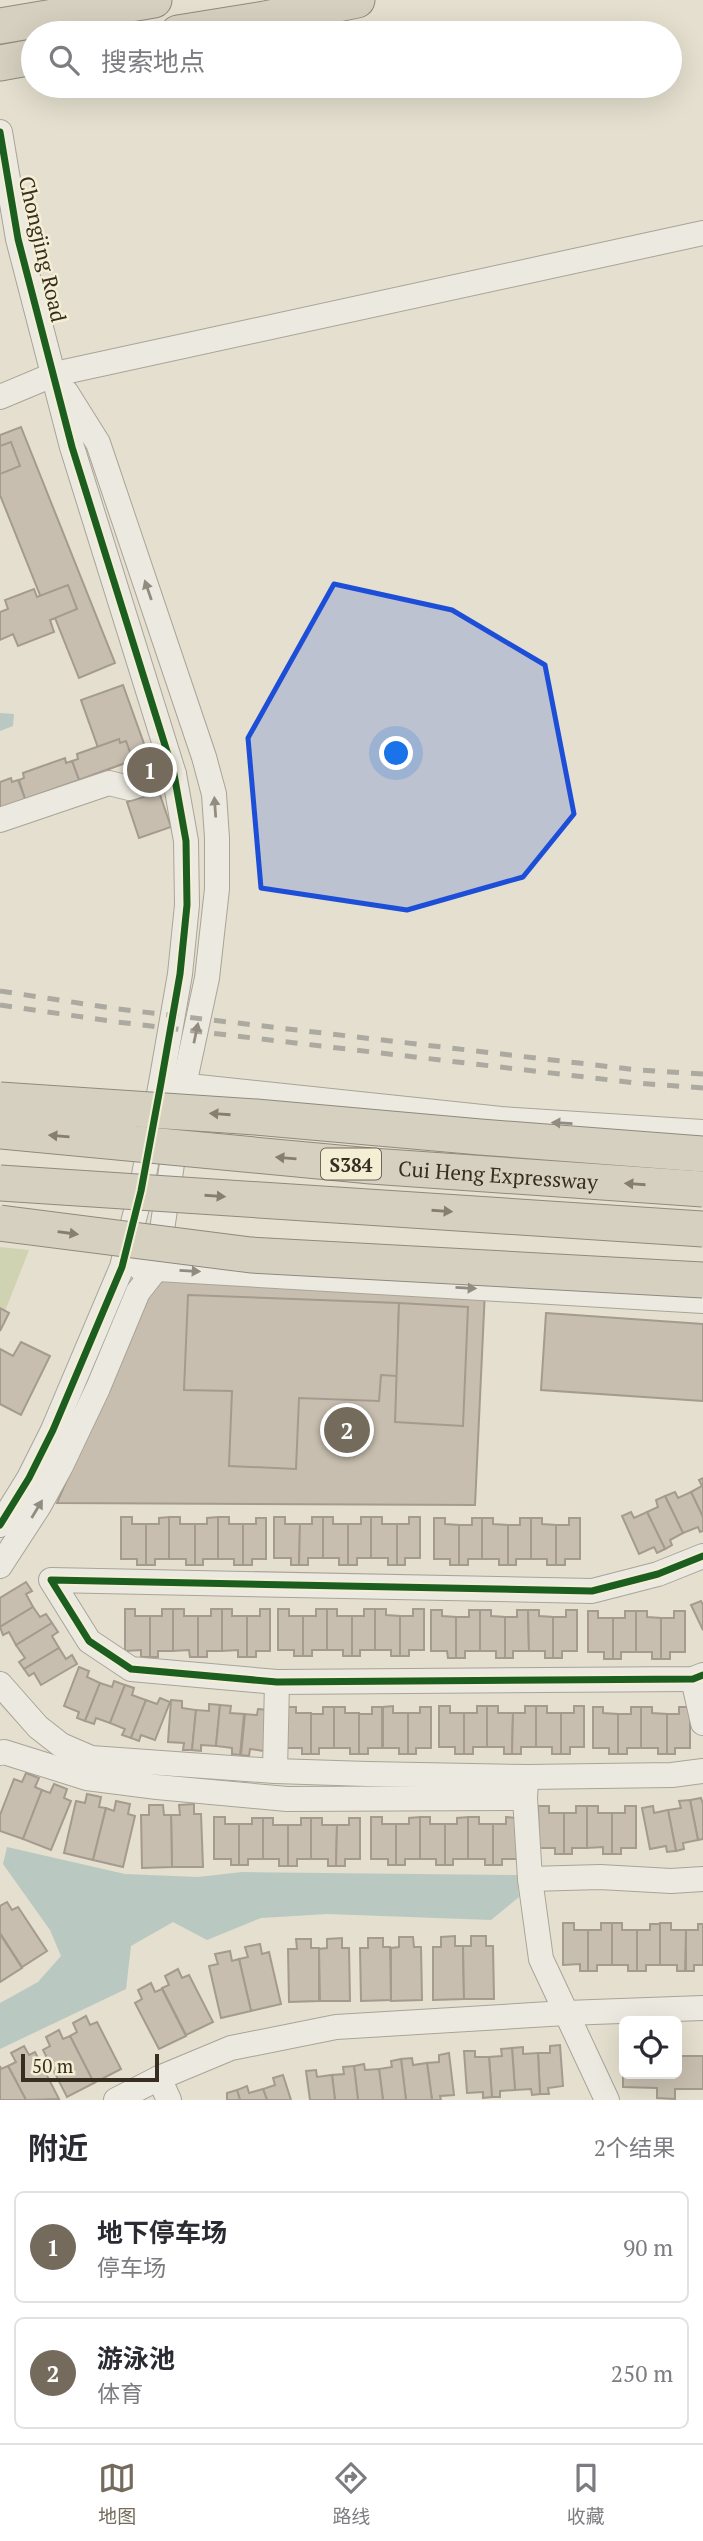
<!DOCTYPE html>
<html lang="zh">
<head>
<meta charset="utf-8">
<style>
  body { margin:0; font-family:"PT Serif","Noto Sans SC",serif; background:#f7f7f7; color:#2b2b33 }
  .controls { position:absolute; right:21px; bottom:21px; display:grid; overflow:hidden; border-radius:10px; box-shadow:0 7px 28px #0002 }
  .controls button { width:63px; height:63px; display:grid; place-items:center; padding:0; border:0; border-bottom:2px solid #e1e1e2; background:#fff; color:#2b2b33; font:35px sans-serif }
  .scale { position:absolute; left:21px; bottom:18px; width:138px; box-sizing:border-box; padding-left:7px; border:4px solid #372d20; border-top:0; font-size:19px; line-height:24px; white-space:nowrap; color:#372d20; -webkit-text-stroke:5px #f4eed5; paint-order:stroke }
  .you { position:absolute; left:397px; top:754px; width:24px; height:24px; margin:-18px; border:5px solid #fff; border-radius:50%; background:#1a73e8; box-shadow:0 0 0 10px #1a73e833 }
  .badge { display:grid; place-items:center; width:46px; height:46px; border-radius:50%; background:#746b5d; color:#fff; font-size:23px; font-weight:700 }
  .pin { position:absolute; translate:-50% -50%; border:4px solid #fff; box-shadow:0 2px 7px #0006 }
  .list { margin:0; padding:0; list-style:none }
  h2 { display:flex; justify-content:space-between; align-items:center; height:91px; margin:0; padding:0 28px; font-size:30px }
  h2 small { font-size:23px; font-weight:400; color:#7c7c81 }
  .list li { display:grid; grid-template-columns:46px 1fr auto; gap:21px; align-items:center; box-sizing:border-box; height:112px; margin:0 14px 14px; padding:0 14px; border:2px solid #e1e1e2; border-radius:10px }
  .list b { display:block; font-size:26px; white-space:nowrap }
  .list p { margin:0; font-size:23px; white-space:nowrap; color:#7c7c81 }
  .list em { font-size:23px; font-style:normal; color:#7c7c81 }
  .icon { flex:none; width:38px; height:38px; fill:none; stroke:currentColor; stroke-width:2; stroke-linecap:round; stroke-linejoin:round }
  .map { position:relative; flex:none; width:703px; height:2100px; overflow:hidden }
  .search { position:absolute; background:#fff; box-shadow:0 7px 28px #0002; left:21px; right:21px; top:21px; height:77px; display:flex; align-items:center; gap:18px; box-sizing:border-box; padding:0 24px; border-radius:38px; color:#7c7c81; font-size:26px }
  .sheet { height:343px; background:#fff }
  nav { display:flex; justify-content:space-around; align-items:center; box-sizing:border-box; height:98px; border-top:2px solid #e1e1e2; background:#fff; font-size:19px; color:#7c7c81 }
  nav a { display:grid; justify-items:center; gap:4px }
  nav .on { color:#746b5d }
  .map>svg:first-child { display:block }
</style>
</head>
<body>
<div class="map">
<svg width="703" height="2100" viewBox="0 0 703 2100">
  <rect width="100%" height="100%" fill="#e4dfce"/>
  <path fill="#d0d3b1" d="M0 1247 29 1250 0 1324Z"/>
  <g fill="#b9c9c1">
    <path d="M0 713 14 714 13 726 0 731Z"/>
    <path d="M7 1847 125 1874 198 1877 242 1872 517 1875 519 1897 491 1920 327 1914 261 1918 207 1940 173 1922 131 1946 126 1989 0 2049V2003L38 1982 61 1956 50 1930 3 1864Z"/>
  </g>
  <g fill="#c7beaf" stroke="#a49b8e" stroke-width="2">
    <path d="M21 427 115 663 79 678 55 618 50 620 0 495V435Z"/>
    <path d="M11 442 20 466 0 474V446Z"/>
    <path d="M68 585 77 609 50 620 54 632 18 646 13 634 0 640V612L8 609 5 600 34 589 37 597Z"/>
    <path d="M123 685 148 755 106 770 81 700Z"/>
    <path d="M119 739 120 743 126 741 133 760 79 780 72 761 78 759 77 754Z"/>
    <path d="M65 758 66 763 72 761 79 780 25 799 19 780 24 778 23 773Z"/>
    <path d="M11 778 12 782 18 780 25 799 0 808V782Z"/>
    <path d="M159 792 171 827 139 838 127 802Z"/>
    <path d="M157 1268 485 1290 475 1505 57 1503Z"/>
    <path d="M188 1295 399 1303 397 1376 381 1375 379 1401 299 1398 296 1469 229 1466 232 1391 184 1390Z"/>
    <path d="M399 1303 468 1307 463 1426 395 1422Z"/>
    <path d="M0 1308 9 1313 0 1331Z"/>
    <path d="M546 1313 703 1324V1401L541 1390Z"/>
    <path d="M21 1342 50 1356 21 1415 0 1404V1349L13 1356Z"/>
    <path d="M703 1478V1517L691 1492 702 1486 699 1480Z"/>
    <path d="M675 1492 678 1498 691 1492 703 1517V1531L700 1532 698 1527 683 1533 665 1496Z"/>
    <path d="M665 1496 683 1533 670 1540 672 1545 665 1549 647 1512 658 1507 656 1500Z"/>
    <path d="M631 1512 634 1518 647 1512 665 1549 657 1553 654 1547 639 1554 622 1516Z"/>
    <path d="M121 1517H132V1524H146V1565H137V1559H121Z"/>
    <path d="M169 1517H180V1524H195V1565H186V1559H169Z"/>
    <path d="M169 1517V1559H155V1565H146V1524H159V1518Z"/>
    <path d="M218 1517H229V1524H243V1565H234V1559H218Z"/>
    <path d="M218 1517V1559H203V1565H195V1524H207V1518Z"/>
    <path d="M274 1517H285V1524H300L299 1565H291V1558H274Z"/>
    <path d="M312 1517H323V1558H308V1565H299L300 1524H312Z"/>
    <path d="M323 1517H333V1524H348V1565H339V1558H323Z"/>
    <path d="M361 1517H371V1558H357V1565H348V1524H361Z"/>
    <path d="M371 1517H382V1524H397V1565H388V1558H371Z"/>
    <path d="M409 1517H420V1558H405V1565H397V1524H409Z"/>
    <path d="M256 1518H266V1559H252V1565H243V1524H256Z"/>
    <path d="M434 1518H445V1524L459 1525V1565H450V1559H434Z"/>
    <path d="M472 1518H482V1559H468V1565H459V1525H472Z"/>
    <path d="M482 1518H493V1524L508 1525V1565H499V1559H482Z"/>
    <path d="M520 1518H531V1559H516V1565H508V1525H520Z"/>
    <path d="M531 1518H542V1524L556 1525V1565H547V1559H531Z"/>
    <path d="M569 1518H580V1559H565V1565H556V1525H569Z"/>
    <path d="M26 1582 32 1591 26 1594 33 1607 0 1627V1598Z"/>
    <path d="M701 1601 703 1605V1630L691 1605Z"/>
    <path d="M33 1607 40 1617 46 1614 52 1623 16 1645 9 1632 3 1635 0 1627Z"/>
    <path d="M125 1609H135V1616H150V1657H141V1650L125 1651Z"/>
    <path d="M162 1609H173V1651H158V1657H150V1616H162Z"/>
    <path d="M173 1609H184V1616H198V1657H190L189 1650 173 1651Z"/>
    <path d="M211 1609H222V1651H207V1657H198V1616H211Z"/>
    <path d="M222 1609H232V1616H247V1657H238V1650L222 1651Z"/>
    <path d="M260 1609H270V1651H256V1657H247V1616H260Z"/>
    <path d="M278 1609H289V1616H303V1656H294V1650H278Z"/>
    <path d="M316 1609H327V1650H312V1656H303V1616H316Z"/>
    <path d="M327 1609H337V1616H352V1656H343V1650H327Z"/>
    <path d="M364 1609H375V1650H360V1656H352V1616H364Z"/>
    <path d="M375 1609H386V1615L400 1616V1656H391V1650H375Z"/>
    <path d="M413 1609H424V1650H409V1656H400V1616H413Z"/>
    <path d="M431 1610H442V1616L456 1617V1658H448L447 1651H431Z"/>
    <path d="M469 1610H480V1651H465V1658H456V1617H469Z"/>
    <path d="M480 1610H491V1616L505 1617V1658H496V1651H480Z"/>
    <path d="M517 1610H528L529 1651H513V1658H505V1617H517Z"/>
    <path d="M528 1610H539V1616L553 1617V1658H545V1651H529Z"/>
    <path d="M566 1610H577V1651H562V1658H553V1617H566Z"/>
    <path d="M588 1611H598V1618H613V1659H604V1652H588Z"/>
    <path d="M625 1611H636V1652H621V1659H613V1618H625Z"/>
    <path d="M636 1611H647V1617L661 1618V1659H652V1652H636Z"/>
    <path d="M674 1611H685V1652H670V1659H661V1618H674Z"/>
    <path d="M52 1623 58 1632 52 1636 59 1648 24 1669 19 1662 25 1658 16 1645Z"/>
    <path d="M59 1648 66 1659 72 1655 77 1664 41 1685 34 1673 29 1676 24 1669Z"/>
    <path d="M79 1667 89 1671 87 1677 100 1683 85 1721 77 1718 79 1712 64 1706Z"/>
    <path d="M114 1681 125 1685 110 1723 96 1718 94 1724 85 1721 100 1683 112 1687Z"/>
    <path d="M125 1685 134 1688 132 1695 146 1700 131 1738 122 1735 125 1729 110 1723Z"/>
    <path d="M160 1698 170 1702 155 1740 141 1735 139 1741 131 1738 146 1700 157 1704Z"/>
    <path d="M171 1700 182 1701V1708L196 1710 192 1750H183L184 1743 168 1742Z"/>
    <path d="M209 1704 220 1705 216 1746 201 1745V1751L192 1750 196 1710 209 1711Z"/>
    <path d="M220 1705 231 1706 230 1713 244 1714 240 1755 232 1754V1748L216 1746Z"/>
    <path d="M393 1706V1713H408V1754H399V1748H383V1707Z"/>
    <path d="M439 1706H450V1713H464V1754H455V1747H439Z"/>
    <path d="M477 1706H487V1747H473V1754H464V1713H477Z"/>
    <path d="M487 1706H498V1713H513L512 1754H504V1747H487Z"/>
    <path d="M525 1706H536V1747H521V1754H512L513 1713H525Z"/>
    <path d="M536 1706H547V1713H561V1754H552V1747H536Z"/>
    <path d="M574 1706H584V1747H570V1754H561V1713H574Z"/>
    <path d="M285 1707H296V1713H311V1754H302V1748H286Z"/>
    <path d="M323 1707H334V1748H319V1754H311V1714H323Z"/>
    <path d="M334 1707H345V1713H359V1754H350V1748H334Z"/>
    <path d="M372 1707H382V1748H368V1754H359V1714H372Z"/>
    <path d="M420 1707H431V1748H416V1754H408V1713H420Z"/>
    <path d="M593 1707H603V1713L618 1714V1754H609V1748H593Z"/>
    <path d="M631 1707H641V1748H627V1754H618V1714H631Z"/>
    <path d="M641 1707H652V1713L667 1714V1754H658V1748H641Z"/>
    <path d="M679 1707H690V1748H675V1754H667V1714H679Z"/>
    <path d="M258 1709 268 1710 264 1751 250 1749 249 1756 241 1755 245 1714 257 1715Z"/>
    <path d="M26 1773 39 1778 35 1787 42 1790 23 1839 0 1831V1815L14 1779 22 1782Z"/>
    <path d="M54 1784 67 1789 64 1798 71 1801 51 1850 23 1839 42 1790 50 1793Z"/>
    <path d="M87 1794 101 1797 99 1807 106 1808 93 1860 64 1853 76 1801 85 1803Z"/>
    <path d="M701 1798 703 1804V1839L698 1840 690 1800Z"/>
    <path d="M690 1800 698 1840 683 1843 684 1849 676 1851 668 1810 681 1808 679 1801Z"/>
    <path d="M116 1801 130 1804 128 1814 135 1816 123 1867 93 1860 106 1808 114 1811Z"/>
    <path d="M194 1804V1814H201L203 1867H172L171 1815H180L179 1805Z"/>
    <path d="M149 1805H163L164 1815H171L172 1867 142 1868 141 1815H149Z"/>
    <path d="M538 1806H549V1813H564V1854H555V1848H539Z"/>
    <path d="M576 1806H587V1848H572V1854H564V1813H576Z"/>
    <path d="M587 1806H598V1813H612V1854H603V1847L587 1848Z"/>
    <path d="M625 1806H636V1848H621V1854H612V1813H625Z"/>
    <path d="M653 1806 654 1813 668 1810 676 1851 667 1852 666 1846 650 1849 642 1808Z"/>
    <path d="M214 1817H225V1824H239V1865H231V1859H214Z"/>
    <path d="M371 1817H382V1824H396V1865H388V1859H371Z"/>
    <path d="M420 1817H430V1824H445V1865H436V1859H420Z"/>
    <path d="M420 1817V1859H405V1865H396V1824H409V1818Z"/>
    <path d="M468 1817H479V1824H493V1865H485V1859H468Z"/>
    <path d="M468 1817V1859H453V1865H445V1824H457V1818Z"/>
    <path d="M506 1817 517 1818V1859H502V1865H493V1824H506Z"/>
    <path d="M252 1818H263V1859H248V1865H239V1824H252Z"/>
    <path d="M263 1818H273V1825H288V1866H279V1859H263Z"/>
    <path d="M301 1818H311V1859H297V1866H288V1825H301Z"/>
    <path d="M311 1818H322V1825H337L336 1866H328V1859H311Z"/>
    <path d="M349 1818H360V1859H345V1866H336L337 1825H349Z"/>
    <path d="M7 1902 12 1910 18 1907 47 1951 22 1967 0 1933V1906Z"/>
    <path d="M563 1923H574V1930H588V1971H580V1964L563 1965Z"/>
    <path d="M601 1923H612V1965H597V1971H588V1930H601Z"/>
    <path d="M612 1923H622V1930H637V1971H628V1965H612Z"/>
    <path d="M660 1923H671V1930H686L685 1971H677V1965H660Z"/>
    <path d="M650 1924H660V1965H646V1971H637V1930H650Z"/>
    <path d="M698 1924H703V1965H694V1971H686V1930H698Z"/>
    <path d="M0 1934 22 1968 0 1982Z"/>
    <path d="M455 1936V1946H463L464 1999 433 2000V1947H441V1937Z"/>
    <path d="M471 1936H486V1946H493L494 1999H464L463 1946H471Z"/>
    <path d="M399 1937H413L414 1947H421L422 2000 391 2001V1948L399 1947Z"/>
    <path d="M342 1938V1948H349L350 2001H320L319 1949 327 1948V1939Z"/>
    <path d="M368 1938H383V1947H390L391 2000 361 2001 360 1948H368Z"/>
    <path d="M296 1939H311V1948H319V2001L289 2002 288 1949H297Z"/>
    <path d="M260 1944 262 1954 269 1952 281 2004 251 2011 239 1959 248 1957 245 1947Z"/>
    <path d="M230 1951 232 1961 239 1959 251 2011 221 2018 209 1966 218 1964 215 1954Z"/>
    <path d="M178 1969 182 1978 189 1975 213 2022 186 2035 162 1988 169 1985 165 1976Z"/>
    <path d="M151 1983 155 1992 162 1989 186 2036 159 2049 135 2003 142 1999 138 1990Z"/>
    <path d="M86 2016 90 2025 97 2022 121 2069 94 2083 70 2036 77 2032 73 2023Z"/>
    <path d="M59 2030 63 2039 70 2036 94 2083 67 2097 43 2050 50 2046 46 2037Z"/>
    <path d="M560 2045 563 2086 548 2088 549 2094H540L538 2053H550V2046Z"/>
    <path d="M24 2046 29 2055 35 2052 59 2099 26 2100 8 2066 16 2062 11 2053Z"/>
    <path d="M523 2047V2054L538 2053 540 2094 532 2095 531 2089 515 2090 512 2048Z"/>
    <path d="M512 2048 515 2090 500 2091V2097H492L489 2057 502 2056 501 2049Z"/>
    <path d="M464 2051H475V2057H489L492 2097 483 2098V2092L467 2093Z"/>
    <path d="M449 2053 454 2095 440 2096 441 2100H432L427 2063 439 2062V2055Z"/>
    <path d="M623 2055 624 2074H677V2056H703V2089H675V2099L657 2098V2088L623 2087Z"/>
    <path d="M412 2058 413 2065 427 2063 432 2100H406L401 2059Z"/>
    <path d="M401 2059 406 2100H383L379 2069 392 2067 391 2061Z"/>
    <path d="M364 2064 365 2070 379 2069 383 2100H358L354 2066Z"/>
    <path d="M0 2066 1 2069 8 2066 26 2100H0Z"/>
    <path d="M354 2066 358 2100H335L332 2075 344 2074 343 2067Z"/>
    <path d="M316 2070 317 2077 332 2075 335 2100H310L306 2071Z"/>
    <path d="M283 2075 291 2100H267L263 2089 275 2085 273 2078Z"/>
    <path d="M247 2086 249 2093 263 2089 267 2100H240L237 2090Z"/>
    <path d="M237 2090 240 2100H227V2093Z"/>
  </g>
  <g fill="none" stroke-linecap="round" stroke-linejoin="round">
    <g stroke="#a9a497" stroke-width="26">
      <g id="minor">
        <path d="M0 132 18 239 72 447 174 774 186 841 187 905 180 974 161 1083 141 1191 122 1267 53 1430 29 1478 0 1525"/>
        <path d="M0 397 55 374 703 233"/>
        <path d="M0 820 109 783 129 788 174 774"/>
        <path d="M170 1084 501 1119 703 1132"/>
        <path d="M140 1268 703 1301"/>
        <path d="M703 1556 658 1574 592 1591 51 1580 89 1641 131 1669 277 1682 693 1679 703 1675"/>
        <path d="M0 1566 39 1506 61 1466 98 1388 138 1292 156 1269 184 1085 207 978 217 889V838L214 794 204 757 98 443 66 392"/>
        <path d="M693 1679 703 1723"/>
        <path d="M0 1684 38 1727 61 1745 91 1758 275 1771 367 1774 527 1777 672 1775 703 1771"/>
        <path d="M0 1753 4 1752 87 1778 157 1787 287 1799 525 1798"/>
        <path d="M275 1771 277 1682"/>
        <path d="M526 1781 525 1798 530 1879 541 1959 607 2100"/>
        <path d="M530 1879 600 1877 671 1881 703 1879"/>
        <path d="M159 2078 169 2100"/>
        <path d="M116 2100 159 2078 231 2048 336 2027 566 2013 703 2008"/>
      </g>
    </g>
    <g stroke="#8f897e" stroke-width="37">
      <g id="highway">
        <path d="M0 26 154 0"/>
        <path d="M178 33 265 19 357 0"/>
        <path d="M0 63 33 57"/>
      </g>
    </g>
    <use href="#minor" stroke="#ece9e0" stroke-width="24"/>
    <use href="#highway" stroke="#d6d0c0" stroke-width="35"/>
    <g stroke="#aba9a0" stroke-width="5" stroke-dasharray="12 12" stroke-linecap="butt">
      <path d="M0 991 118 1009 638 1070 703 1074"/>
      <path d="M0 1005 117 1022 636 1083 703 1088"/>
    </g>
    <g stroke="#8f897e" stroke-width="37" stroke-linecap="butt">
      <g id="highway-bridge">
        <path d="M0 1100 256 1117 480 1137 703 1154"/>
        <path id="s1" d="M0 1131 371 1166 703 1189"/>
        <path d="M0 1183 703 1229"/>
        <path d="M0 1223 251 1255 703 1280"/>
      </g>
    </g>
    <use href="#highway-bridge" stroke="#d6d0c0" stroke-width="35"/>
    <g stroke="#f4eed5" stroke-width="11">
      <g id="cycleway">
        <path d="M0 132 18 239 72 447 174 774 186 841 187 905 180 974 161 1083 141 1191 122 1267 53 1430 29 1478 0 1525"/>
        <path d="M703 1556 658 1574 592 1591 51 1580 89 1641 131 1669 277 1682 693 1679 703 1675"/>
      </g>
    </g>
    <use href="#cycleway" stroke="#1b5e20" stroke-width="7"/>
  </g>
  <defs><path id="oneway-solid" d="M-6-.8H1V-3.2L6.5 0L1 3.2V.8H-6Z" transform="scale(1.75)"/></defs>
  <g fill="#928b80">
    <use href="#oneway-solid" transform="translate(148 590) rotate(-109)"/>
    <use href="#oneway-solid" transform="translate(215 807) rotate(-94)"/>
    <use href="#oneway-solid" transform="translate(196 1033) rotate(-78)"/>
    <use href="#oneway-solid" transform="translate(562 1123) rotate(-177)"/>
    <use href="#oneway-solid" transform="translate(190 1271) rotate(3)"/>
    <use href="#oneway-solid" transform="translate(466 1288) rotate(3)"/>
    <use href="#oneway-solid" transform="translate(37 1509) rotate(-59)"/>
  </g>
  <g fill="#867e70">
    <use href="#oneway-solid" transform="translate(220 1114) rotate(-176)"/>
    <use href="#oneway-solid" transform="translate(59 1136) rotate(-175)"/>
    <use href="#oneway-solid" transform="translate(286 1158) rotate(-175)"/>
    <use href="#oneway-solid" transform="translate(635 1184) rotate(-176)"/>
    <use href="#oneway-solid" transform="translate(215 1196) rotate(4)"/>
    <use href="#oneway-solid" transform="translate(442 1211) rotate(4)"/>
    <use href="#oneway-solid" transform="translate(68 1233) rotate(8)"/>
  </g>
  <path fill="#1d4ed8" fill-opacity="0.2" stroke="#1d4ed8" stroke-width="5" stroke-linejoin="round" d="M334 584 452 610 545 665 574 814 523 877 407 910 261 888 248 738Z"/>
  <g text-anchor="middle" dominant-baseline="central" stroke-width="5" stroke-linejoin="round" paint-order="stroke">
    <rect fill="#f4eed5" stroke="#706756" stroke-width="2" x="321" y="1148.5" width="60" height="31" rx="5"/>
    <g font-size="19" font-weight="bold" fill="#372d20">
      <text x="351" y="1164">S384</text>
    </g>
    <g font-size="21" fill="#372d20" stroke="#f4eed5">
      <text transform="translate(43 249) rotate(77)">Chongjing Road</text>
      <text stroke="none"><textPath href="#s1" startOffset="500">Cui Heng Expressway</textPath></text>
    </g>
  </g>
</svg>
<div class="controls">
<button><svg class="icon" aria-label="locate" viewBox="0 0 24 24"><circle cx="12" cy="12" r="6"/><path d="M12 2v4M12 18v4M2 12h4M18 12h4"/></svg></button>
</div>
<div class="scale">50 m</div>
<div class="you"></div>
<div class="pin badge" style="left:150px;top:770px">1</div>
<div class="pin badge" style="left:347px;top:1430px">2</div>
<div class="search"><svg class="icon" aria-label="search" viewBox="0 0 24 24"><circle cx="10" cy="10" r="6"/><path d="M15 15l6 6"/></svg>搜索地点</div>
</div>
<section class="sheet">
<h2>附近<small>2个结果</small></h2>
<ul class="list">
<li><span class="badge">1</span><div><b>地下停车场</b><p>停车场</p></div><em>90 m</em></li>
<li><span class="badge">2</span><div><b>游泳池</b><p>体育</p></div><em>250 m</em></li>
</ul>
</section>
<nav>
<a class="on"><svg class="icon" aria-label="map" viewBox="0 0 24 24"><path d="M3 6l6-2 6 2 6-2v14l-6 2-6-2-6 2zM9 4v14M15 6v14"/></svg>地图</a>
<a><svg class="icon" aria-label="directions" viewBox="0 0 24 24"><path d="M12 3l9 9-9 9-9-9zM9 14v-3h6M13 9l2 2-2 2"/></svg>路线</a>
<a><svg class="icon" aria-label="saved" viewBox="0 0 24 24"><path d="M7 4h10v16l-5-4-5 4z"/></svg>收藏</a>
</nav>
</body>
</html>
